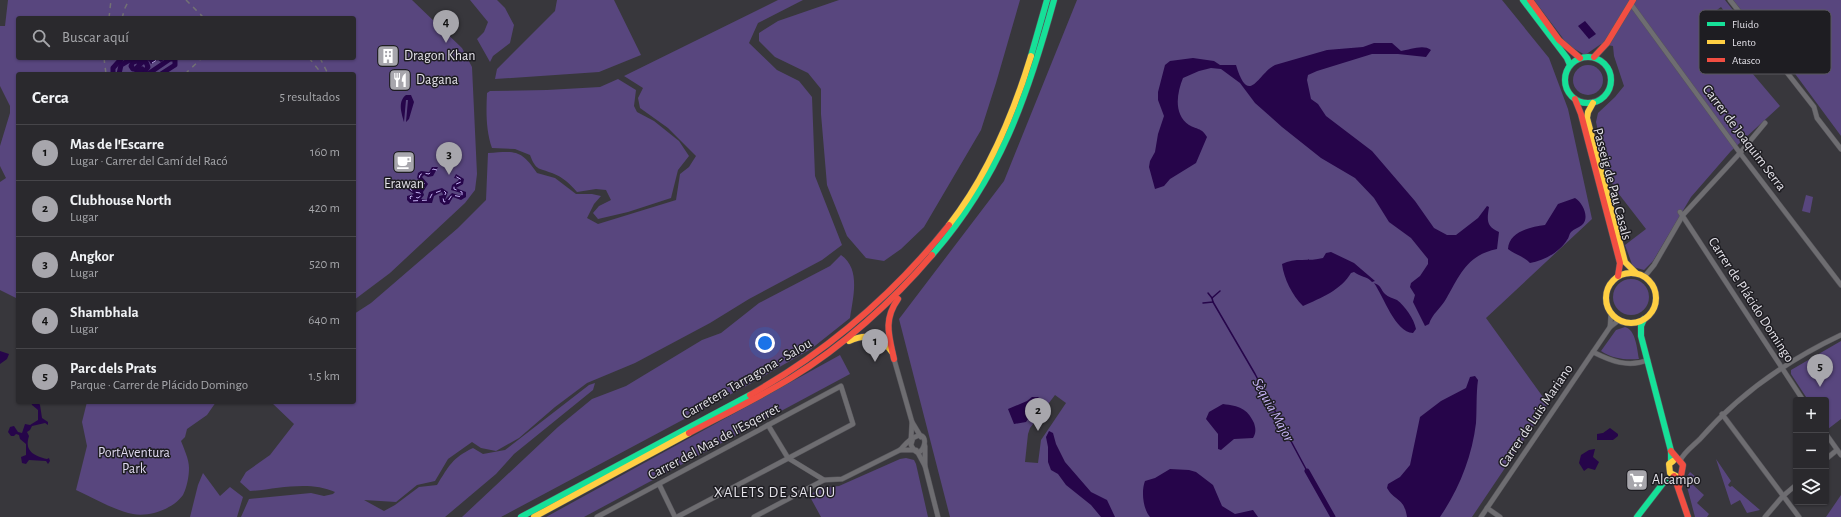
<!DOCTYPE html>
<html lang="es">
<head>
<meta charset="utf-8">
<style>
  body { margin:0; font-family:"Alegreya Sans",sans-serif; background:#363539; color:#f1f3f6 }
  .controls { position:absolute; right:12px; bottom:12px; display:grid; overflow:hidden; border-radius:4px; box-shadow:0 1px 3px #0004 }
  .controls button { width:36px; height:36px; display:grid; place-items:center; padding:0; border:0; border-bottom:1px solid #464549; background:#2a292d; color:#f1f3f6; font:20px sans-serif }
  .you { position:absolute; left:765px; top:343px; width:14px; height:14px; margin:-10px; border:3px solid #fff; border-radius:50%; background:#1a73e8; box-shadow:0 0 0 6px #1a73e833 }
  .badge { display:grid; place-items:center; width:26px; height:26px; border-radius:50%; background:#a7a6ac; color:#111; font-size:13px; font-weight:700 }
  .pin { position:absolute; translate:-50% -33px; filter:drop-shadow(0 1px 2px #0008) }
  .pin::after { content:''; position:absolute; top:21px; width:14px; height:12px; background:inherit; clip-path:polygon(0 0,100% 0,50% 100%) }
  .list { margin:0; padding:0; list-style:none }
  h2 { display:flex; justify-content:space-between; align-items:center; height:52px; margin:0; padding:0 16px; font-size:17px }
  h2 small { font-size:13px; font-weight:400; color:#a5a6aa }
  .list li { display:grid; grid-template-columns:26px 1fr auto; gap:12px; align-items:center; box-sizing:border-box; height:56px; padding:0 16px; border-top:1px solid #464549 }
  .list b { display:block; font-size:15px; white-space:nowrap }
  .list p { margin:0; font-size:13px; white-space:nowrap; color:#a5a6aa }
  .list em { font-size:13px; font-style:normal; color:#a5a6aa }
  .icon { flex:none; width:22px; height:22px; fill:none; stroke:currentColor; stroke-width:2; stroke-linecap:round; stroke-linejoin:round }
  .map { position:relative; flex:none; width:1841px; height:517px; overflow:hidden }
  .search { position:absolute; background:#2a292d; box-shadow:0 1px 3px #0004; left:16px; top:16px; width:340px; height:44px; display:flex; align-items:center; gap:10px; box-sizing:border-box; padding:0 14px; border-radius:4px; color:#a5a6aa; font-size:15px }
  .panel { position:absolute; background:#2a292d; box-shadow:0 1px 3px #0004; left:16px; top:72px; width:340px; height:332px; border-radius:4px }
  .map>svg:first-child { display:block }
</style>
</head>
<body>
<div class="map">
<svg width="1841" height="517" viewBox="0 0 1841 517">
  <rect width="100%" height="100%" fill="#38373c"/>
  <g fill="#58467e" fill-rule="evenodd">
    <path d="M8 0H412L462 48 472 67 477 174 475 190 465 203 390 273 354 300V74H18V299L0 290V182L6 178 0 166V146L10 113V106L0 86V26H5ZM18 18H354V58H18Z"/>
    <path d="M470 0H497L505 8 514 25 510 43 493 56 490 62 477 39 484 32 488 22Z"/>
    <path d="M557 0H614L641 55 599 72 495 79 497 69 555 11Z"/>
    <path d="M778 0H803L758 23 749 43 777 70 799 81 812 97 815 176 842 245 822 260 749 299 710 323 635 363 587 383 555 407 519 438 496 451 481 448 472 442 448 459 435 481 417 485 396 502 364 500 384 511 395 505 419 487 437 485C449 466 452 458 473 448L483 454 505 450 589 385 595 383 593 390 514 454 496 474 445 517H241L249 499 311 493 324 496 333 494 335 492C309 480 277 489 250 491L240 482 246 472 270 455 294 424 271 402H354V314L371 303 458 228 486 200 488 153C515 151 521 149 537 173L555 178 576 194H592L601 196 594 204 587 218 598 224 676 200 680 174 689 167 696 156 668 128 640 108 638 98 643 88 624 76Z"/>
    <path d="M839 0H1020L996 83 981 130 924 227 901 249 884 261 866 258 847 236 827 185 821 114V89L808 73 775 57 759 41V33L778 21Z"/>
    <path d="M1077 0H1502L1549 58 1568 109 1592 219 1486 318 1548 404 1472 517H950L899 319 1004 181ZM1055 395 1066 403 1041 440 1038 463 1025 462 1028 434 1030 428Z"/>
    <path d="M1534 0H1725L1740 19 1734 24 1721 7 1699 23 1712 43 1726 31 1745 60 1755 70 1752 73 1780 106 1731 151 1691 197 1653 261 1644 270 1633 267 1625 245 1646 229 1615 189 1608 175 1596 122 1598 113 1615 97 1624 86 1614 56 1613 46 1601 44 1585 55 1568 45Z"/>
    <path d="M1733 0H1841V136L1779 52 1776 54Z"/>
    <circle cx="1588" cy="80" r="15"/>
    <path d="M618 79 636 90 634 106 637 112 654 121 679 141 689 156 678 170 671 198 628 212 598 219 593 213 599 206 611 200 606 190 596 189 577 192C570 184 563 177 552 173 539 168 536 171 530 155L515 149 492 148C486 131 486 112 487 93L490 91 547 90 600 87Z"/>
    <path d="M1806 195 1813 197 1810 213 1802 211Z"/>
    <path d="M841 255C861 269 853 297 850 318L811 349 748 385 501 517H462L558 427 592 399 626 386 702 340 721 333 759 303 830 266Z"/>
    <circle cx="1631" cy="297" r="18"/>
    <path d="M1625 327C1636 330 1637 349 1639 359 1625 360 1613 359 1601 351L1616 330Z"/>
    <path d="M1841 341V419L1828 429 1826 426V400H1808L1791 374V370Z"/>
    <path d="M840 355 850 374 584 517H546Z"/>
    <path d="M87 402H216L207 415 187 429 185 437 181 441C184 449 189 459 189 468 189 476 187 487 183 495 173 509 150 517 133 514 113 510 94 498 76 490L87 446 82 422Z"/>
    <path d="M906 458 914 460 916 464 928 517H821L809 495 822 488 839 486 900 459Z"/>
    <path d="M1716 459 1731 481 1728 485 1730 487 1732 486 1760 510 1747 513 1740 500 1731 505Z"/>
    <path d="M1690 472 1697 478 1692 484 1704 495 1697 503 1709 514 1707 517H1695L1685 479Z"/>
    <path d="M203 473 220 496 230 487 243 497 237 517H190L198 485Z"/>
    <path d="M1841 495V517H1826Z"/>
  </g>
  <g fill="#26054a">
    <path d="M1585 21 1596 34 1589 39 1578 26Z"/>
    <path d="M1374 43H1392L1401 51C1410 50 1423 44 1431 50L1426 57 1398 54H1372L1317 71 1308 75 1307 80 1311 99 1318 104 1326 116 1372 151 1415 201 1434 228 1447 235H1456L1478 218 1487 206 1489 207C1487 220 1486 226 1499 232L1497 249C1467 255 1460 275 1446 299 1441 308 1432 314 1429 324L1425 326 1413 302 1415 295 1410 287 1411 283 1420 276 1428 264V259L1411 238 1389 222 1374 198 1355 178 1321 158 1282 127 1255 103 1240 83 1221 69 1211 68 1199 71 1183 78C1177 93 1173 114 1189 125 1197 130 1201 127 1207 137L1196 163 1170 179 1164 186 1155 189 1149 167 1150 161 1155 152 1158 134 1164 116 1158 100V92L1165 65 1170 61 1193 58 1214 61 1220 65H1236C1249 108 1258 73 1275 65L1327 50 1363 47Z"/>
    <path d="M141 58H166L161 62 158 60 151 64 149 61Z"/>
    <path d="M406 95H411L414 102 409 119 406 122 408 100H406L404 122C402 114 397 102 406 95Z"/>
    <path d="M432 167H438L433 176 428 177 424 175 422 177 428 184 423 192 424 195 421 199H427L429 192 442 188 448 192 445 200 452 193 461 196V193L451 190 452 185 458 181 459 179 454 178 456 174 464 179 463 184 456 188 466 192V197L461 200 453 197 449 204 444 205 440 202 439 196 443 195 442 192 434 196 432 203H410L407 200V196L414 194 408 190 407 186 414 180 421 186H423V184L417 178 418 173 421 171 429 172Z"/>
    <path d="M1575 198C1583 203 1590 218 1582 225 1578 228 1574 229 1571 232 1569 234 1569 238 1567 240 1560 252 1543 261 1530 263 1523 256 1516 255 1508 249 1509 232 1530 227 1545 225L1558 204Z"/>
    <path d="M1331 252 1354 263 1375 281 1372 282C1367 276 1360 277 1354 272L1351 273C1341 290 1321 298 1303 306 1292 295 1284 279 1282 264 1295 257 1309 262 1323 258L1326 253Z"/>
    <path d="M1374 283C1381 285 1381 290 1385 294 1388 297 1393 298 1397 300 1405 306 1414 319 1416 329L1413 333C1395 332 1384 297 1374 283Z"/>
    <path d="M0 351 9 354 7 359 0 364Z"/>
    <path d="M1475 376 1478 380C1476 394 1477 409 1476 423 1472 457 1459 489 1440 517H1407C1404 497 1395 502 1387 488L1388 484 1400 477 1410 465 1420 417 1441 401 1466 388 1470 377Z"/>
    <path d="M1032 397H1038L1041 400 1026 422 1014 424 1008 409 1027 401Z"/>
    <path d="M31 402H38L40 405 42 418 48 422V425L45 423 32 426 30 430 27 432 29 436C24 451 34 456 47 459L49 458 50 461 48 464 46 461 29 460 26 464 22 463 21 457 26 455V444L20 439 19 435 16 434 14 436H11L8 432 10 427 14 426 18 432 22 433 25 424 30 425 38 420V410L32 405Z"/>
    <path d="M1223 404C1239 406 1247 408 1254 423 1256 429 1256 433 1253 438L1234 439 1221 450 1218 449V434L1206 419 1209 412Z"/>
    <path d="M1610 428 1618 434V436L1613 440H1597V434L1603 433Z"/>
    <path d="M1049 431 1053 433 1056 444 1065 462 1091 492 1107 500 1115 517H1101L1091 505 1066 485 1058 474 1051 470 1048 462V447L1046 437Z"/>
    <path d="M1595 449 1593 457 1599 462 1595 470 1588 468 1584 471 1579 463 1581 455 1589 450Z"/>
    <path d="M1170 469 1189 470 1196 472 1213 485 1222 506 1235 514 1253 510 1258 517H1150C1143 509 1141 491 1145 481L1155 478Z"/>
  </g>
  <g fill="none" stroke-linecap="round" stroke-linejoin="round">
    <g stroke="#26054a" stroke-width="1.5">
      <path d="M1220 291 1212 298 1213 302 1255 374 1307 471"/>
      <path d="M1208 293 1212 298"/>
      <path d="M1203 303 1213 302"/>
    </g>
    <g stroke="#26054a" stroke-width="5">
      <path d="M143 59 133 62 131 66 133 69H136L142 62H146L148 67 143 74"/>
      <path d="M113 74V68L122 58"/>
      <path d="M119 74 121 65 133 58"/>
      <path d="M135 74 142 69"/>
      <path d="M148 74 170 59H175V65L161 74"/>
      <path d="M1307 471 1333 517"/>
    </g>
    <g stroke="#c7b4f6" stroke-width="1" stroke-dasharray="5 4" stroke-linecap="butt">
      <path d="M143 59 148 58"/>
      <path d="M152 63 160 58"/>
      <path d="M437 170 433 169 429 174 423 173 420 175 419 179 425 184 424 188 420 187 416 183 411 184 410 189 414 192 420 193 422 195 418 198 411 196 410 197 411 201 429 200 432 194 443 190 446 193 443 198 444 202 448 201 452 195 462 197V192L454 189V185L461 182 462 180 455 176"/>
    </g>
    <g stroke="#57565b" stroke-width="5.5">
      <g id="street">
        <path d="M1730 0 1814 107 1817 118 1841 149"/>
        <path d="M1631 4 1740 153 1841 285"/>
        <path d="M1680 212 1803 400"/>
        <path d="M1645 276 1654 265 1683 215 1740 153 1765 123"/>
        <path d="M1611 314 1610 327 1619 320"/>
        <path d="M1593 352C1611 361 1628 368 1648 360"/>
        <path d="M894 359 912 422"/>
        <path d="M1722 414 1799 517"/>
        <path d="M768 425 788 458 824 480 842 479 900 450"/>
        <path d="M1826 434 1841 455"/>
        <path d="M913 438 911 445C922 467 933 428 915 437 909 439 904 446 900 450H916"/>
        <path d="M911 439 912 422 921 437"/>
        <path d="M914 450 918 453 925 466V446"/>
        <path d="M1826 459 1837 450"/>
        <path d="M1680 461C1683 453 1694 445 1700 439 1740 393 1786 361 1841 335"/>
        <path d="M925 466 938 517"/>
        <path d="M659 484 675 517"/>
        <path d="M1487 508 1500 517"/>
        <path d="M597 517 841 386 853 424 677 517"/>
        <path d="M754 517 824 480"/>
        <path d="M1481 517 1610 327"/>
        <path d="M1765 517 1783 496 1796 485"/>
      </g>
    </g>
    <g stroke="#57565b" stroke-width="7">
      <g id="fast">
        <path d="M1523 0 1567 58 1570 65"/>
        <path d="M1031 56 1047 0"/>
        <circle cx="1588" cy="80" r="23"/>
        <path d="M932 255C1000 177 1027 98 1054 0"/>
        <path d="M1644 319 1641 326V336L1671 451V462"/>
        <path d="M521 517 750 395"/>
        <path d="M1637 517 1664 482 1674 476"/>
      </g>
    </g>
    <g stroke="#57565b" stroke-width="7">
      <g id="slow">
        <path d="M1593 103 1588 112 1587 118 1625 262 1636 273"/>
        <path d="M949 225C988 175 1013 115 1031 56"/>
        <circle cx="1631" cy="298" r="25"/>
        <path d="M849 341C866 333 881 336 892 352"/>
        <path d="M1673 461 1669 464 1670 473 1676 476"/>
        <path d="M534 517 689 433"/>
      </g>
    </g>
    <g stroke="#57565b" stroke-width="7">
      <g id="jam">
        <path d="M1530 0 1559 40 1580 58"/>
        <path d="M1594 57 1607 43 1633 0"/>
        <path d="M1575 99 1581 114 1620 263 1618 276"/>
        <path d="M894 359C889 336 883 320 898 299"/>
        <path d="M750 395C828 351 894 294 949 225"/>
        <path d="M689 433C723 415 758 398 791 378 842 347 893 301 932 255"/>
        <path d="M1671 451 1683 465 1679 487"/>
        <path d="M1674 476 1688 517"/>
      </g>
    </g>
    <use href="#street" stroke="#6e6d71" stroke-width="4.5"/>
    <use href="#fast" stroke="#16e098" stroke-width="6"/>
    <use href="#slow" stroke="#ffcf43" stroke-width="6"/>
    <use href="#jam" stroke="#f24e42" stroke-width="6"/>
    <g stroke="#727174" stroke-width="1.5" stroke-dasharray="5 5" stroke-linecap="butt">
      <path d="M186 0 204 18"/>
      <path d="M109 18 111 0"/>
      <path d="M122 18 125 8 129 0"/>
      <path d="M104 58 106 74"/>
      <path d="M309 58 322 74"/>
      <path d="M320 58 328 74"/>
      <path d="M185 74 202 58"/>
    </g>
  </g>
  <defs>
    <g id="building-square" transform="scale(1.15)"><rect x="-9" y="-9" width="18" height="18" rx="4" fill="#a7a6ac" stroke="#1e1d22"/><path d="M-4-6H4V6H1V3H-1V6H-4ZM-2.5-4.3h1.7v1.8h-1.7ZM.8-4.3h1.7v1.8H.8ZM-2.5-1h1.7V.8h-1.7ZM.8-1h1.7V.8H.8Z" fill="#fff"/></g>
    <g id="restaurant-square" transform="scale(1.15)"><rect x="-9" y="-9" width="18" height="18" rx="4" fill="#a7a6ac" stroke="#1e1d22"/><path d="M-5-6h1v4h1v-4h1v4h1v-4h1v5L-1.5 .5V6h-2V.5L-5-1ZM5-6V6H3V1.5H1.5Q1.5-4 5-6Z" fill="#fff"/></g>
    <g id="cafe-square" transform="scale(1.15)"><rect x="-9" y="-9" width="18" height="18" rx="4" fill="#a7a6ac" stroke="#1e1d22"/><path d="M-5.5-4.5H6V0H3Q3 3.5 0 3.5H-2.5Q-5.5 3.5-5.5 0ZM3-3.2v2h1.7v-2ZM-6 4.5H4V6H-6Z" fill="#fff"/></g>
    <g id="supermarket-square" transform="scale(1.15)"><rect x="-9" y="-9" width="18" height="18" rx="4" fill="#a7a6ac" stroke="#1e1d22"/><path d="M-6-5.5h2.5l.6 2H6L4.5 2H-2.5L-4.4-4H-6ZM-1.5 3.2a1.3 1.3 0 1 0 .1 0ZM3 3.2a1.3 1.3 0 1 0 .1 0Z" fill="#fff"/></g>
  </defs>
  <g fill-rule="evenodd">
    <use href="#building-square" x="388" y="56"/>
    <use href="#restaurant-square" x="400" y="80"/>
    <use href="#cafe-square" x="404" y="162"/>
    <use href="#supermarket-square" x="1637" y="480"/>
  </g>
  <g text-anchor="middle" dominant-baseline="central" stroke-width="3" stroke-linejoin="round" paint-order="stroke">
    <g font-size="14" fill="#e3e1e8" stroke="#1e1d22" text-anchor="start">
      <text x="404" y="56">Dragon Khan</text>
      <text x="416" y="80">Dagana</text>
      <text x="404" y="184" text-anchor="middle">Erawan</text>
      <text x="1652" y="480">Alcampo</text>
    </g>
    <g font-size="14" fill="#e3e1e8" stroke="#1e1d22">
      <text transform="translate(1744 138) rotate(53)">Carrer de Joaquim Serra</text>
      <text transform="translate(1612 184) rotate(75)">Passeig de Pau Casals</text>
      <text transform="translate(1751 300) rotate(57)">Carrer de Plácido Domingo</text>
      <text transform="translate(747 379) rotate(-30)">Carretera Tarragona - Salou</text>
      <text transform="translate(1536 416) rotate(-56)">Carrer de Luis Mariano</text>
      <text transform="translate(714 442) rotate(-28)">Carrer del Mas de l'Esqerret</text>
    </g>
    <g font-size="14" fill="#dfd9ef" stroke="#1e1d22">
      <text x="134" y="453">PortAventura<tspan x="134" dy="16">Park</tspan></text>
    </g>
    <g font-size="15" font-style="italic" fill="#c7b4f6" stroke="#1e1d22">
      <text transform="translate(1273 410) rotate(61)">Sèquia Major</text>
    </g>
    <g font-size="15" letter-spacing="1" fill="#e3e1e8" stroke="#1e1d22">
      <text x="775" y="492">XALETS DE SALOU</text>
    </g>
  </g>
  <rect x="1699" y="10" width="132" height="64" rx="6" fill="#1e1d22" stroke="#59585d" stroke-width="1"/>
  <rect x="1707" y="22" width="18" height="4" fill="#16e098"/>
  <rect x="1707" y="40" width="18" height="4" fill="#ffcf43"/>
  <rect x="1707" y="58" width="18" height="4" fill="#f24e42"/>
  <g font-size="11" fill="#e3e1e8">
    <text x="1732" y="28">Fluido</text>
    <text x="1732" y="46">Lento</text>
    <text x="1732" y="64">Atasco</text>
  </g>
</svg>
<div class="controls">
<button>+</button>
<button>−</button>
<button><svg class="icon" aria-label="layers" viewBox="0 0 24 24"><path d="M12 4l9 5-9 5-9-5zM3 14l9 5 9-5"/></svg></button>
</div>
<div class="you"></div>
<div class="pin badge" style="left:875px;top:362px">1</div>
<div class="pin badge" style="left:1038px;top:431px">2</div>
<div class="pin badge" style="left:449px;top:175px">3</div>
<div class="pin badge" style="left:446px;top:43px">4</div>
<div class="pin badge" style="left:1820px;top:387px">5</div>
<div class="search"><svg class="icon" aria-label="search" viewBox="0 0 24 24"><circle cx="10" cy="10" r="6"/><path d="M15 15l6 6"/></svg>Buscar aquí</div>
<section class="panel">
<h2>Cerca<small>5 resultados</small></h2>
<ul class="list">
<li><span class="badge">1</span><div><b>Mas de l'Escarre</b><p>Lugar · Carrer del Camí del Racó</p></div><em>160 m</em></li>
<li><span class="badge">2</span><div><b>Clubhouse North</b><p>Lugar</p></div><em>420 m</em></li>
<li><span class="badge">3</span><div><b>Angkor</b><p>Lugar</p></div><em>520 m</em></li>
<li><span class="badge">4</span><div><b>Shambhala</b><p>Lugar</p></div><em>640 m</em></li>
<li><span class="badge">5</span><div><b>Parc dels Prats</b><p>Parque · Carrer de Plácido Domingo</p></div><em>1.5 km</em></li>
</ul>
</section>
</div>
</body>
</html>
